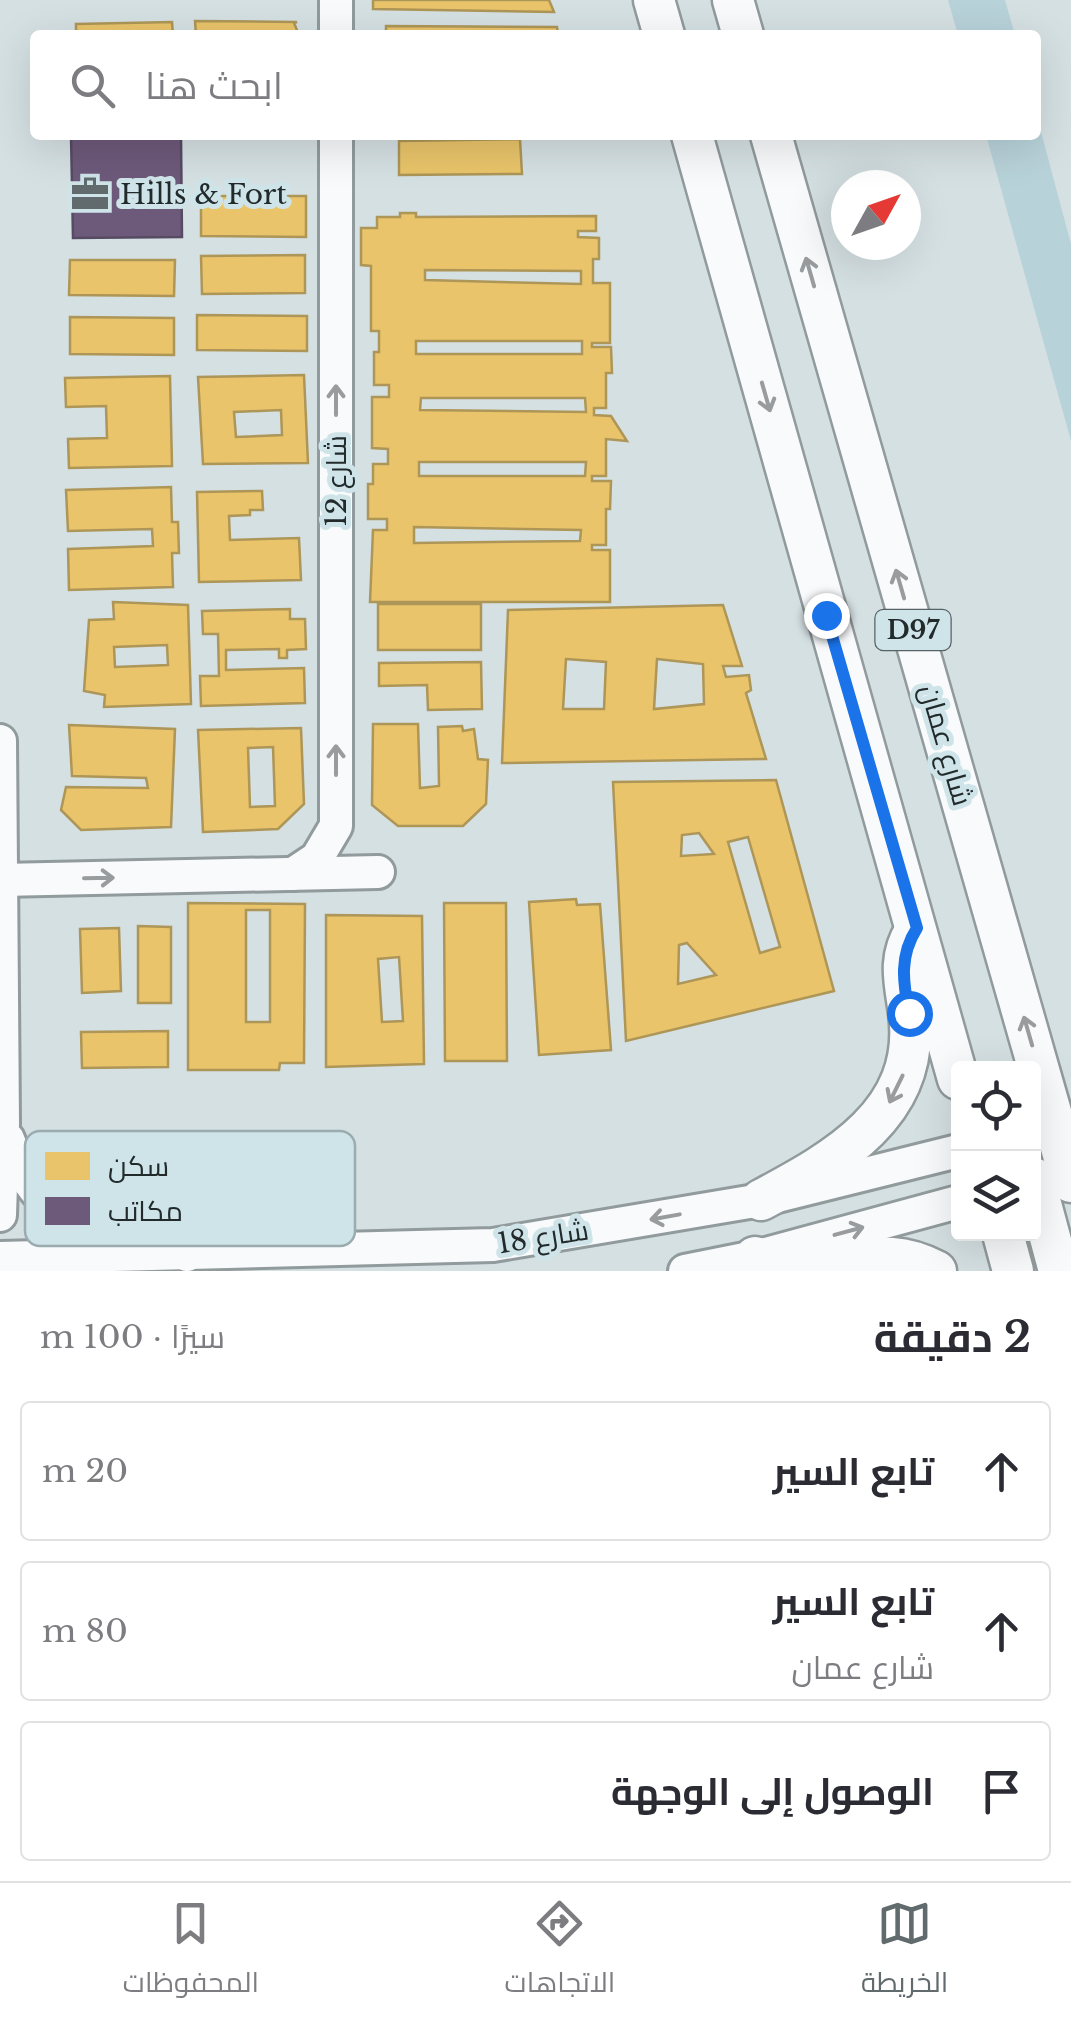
<!DOCTYPE html>
<html lang="ar">
<head>
<meta charset="utf-8">
<style>
  body { margin:0; font-family:"Libre Baskerville",Cairo,serif; background:#f2f2f3; color:#2b2b33; direction:rtl }
  .controls { position:absolute; right:30px; bottom:30px; display:grid; overflow:hidden; border-radius:10px; box-shadow:0 10px 40px #0002 }
  .controls button { width:90px; height:90px; display:grid; place-items:center; padding:0; border:0; border-bottom:2px solid #e1e1e2; background:#fff; color:#2b2b33; font:50px sans-serif }
  .compass { position:absolute; left:831px; top:170px; width:90px; height:90px; border-radius:50%; background:#fff; box-shadow:0 10px 40px #0002; rotate:50deg }
  .stop { position:absolute; width:30px; height:30px; margin:-22px; border:8px solid #1a73e8; border-radius:50%; background:#fff }
  .stop.end { background:#1a73e8; border-color:#fff; box-shadow:0 2px 10px #0008 }
  .list { margin:0; padding:0; list-style:none }
  h2 { display:flex; justify-content:space-between; align-items:center; height:130px; margin:0; padding:0 40px; font-size:42px }
  h2 small { font-size:32px; font-weight:400; color:#7c7c81 }
  .list li { display:grid; grid-template-columns:65px 1fr auto; gap:30px; align-items:center; box-sizing:border-box; height:140px; margin:0 20px 20px; padding:0 20px; border:2px solid #e1e1e2; border-radius:10px }
  .list b { display:block; font-size:38px; white-space:nowrap }
  .list p { margin:0; font-size:32px; white-space:nowrap; color:#7c7c81 }
  .list em { font-size:32px; font-style:normal; color:#7c7c81 }
  .icon { flex:none; width:55px; height:55px; fill:none; stroke:currentColor; stroke-width:2; stroke-linecap:round; stroke-linejoin:round }
  .map { position:relative; flex:none; width:1071px; height:1271px; overflow:hidden; direction:ltr }
  .search { position:absolute; background:#fff; box-shadow:0 10px 40px #0002; left:30px; right:30px; top:30px; height:110px; display:flex; align-items:center; gap:25px; box-sizing:border-box; padding:0 35px; border-radius:10px; color:#7c7c81; font-size:38px }
  .sheet { height:610px; background:#fff }
  nav { display:flex; justify-content:space-around; align-items:center; box-sizing:border-box; height:140px; border-top:2px solid #e1e1e2; background:#fff; font-size:28px; color:#7c7c81 }
  nav a { display:grid; justify-items:center; gap:5px }
  nav .on { color:#616a6c }
  .map>svg:first-child { display:block }
</style>
</head>
<body>
<div class="map">
<svg width="1071" height="1271" viewBox="0 0 1071 1271">
  <rect width="100%" height="100%" fill="#d5e0e3"/>
  <g fill="#b8d2d9">
    <path d="M948 0H1005L1015 35H958Z"/>
    <path d="M1036 113 1071 244V441L986 135H1036Z"/>
  </g>
  <g fill="#e9c46a" stroke="#ad9657" stroke-width="2.5" fill-rule="evenodd">
    <path d="M373 0H549L554 12 373 9Z"/>
    <path d="M195 21 297 22 294 23 299 35H196Z"/>
    <path d="M172 22 173 35H76V24Z"/>
    <path d="M386 26 557 27 558 35H386Z"/>
    <path d="M520 139 522 174 399 175V141Z"/>
    <path d="M201 196H306V237L201 236Z"/>
    <path d="M400 213H416V217L596 216V231H578V237L599 238V259H593V283H610V343H592V347H611L612 373H606V408H594V415L611 416 627 441 606 439V476H592V481H611L610 509H606V545H592V550H610V602H370L373 530H387V519H368V484H373V464H388V449L372 448V397H389V385H374V352H379V331H371V266L361 265V228H377V217H400ZM425 270 581 271V284L425 280ZM416 341H582V354H416ZM421 398H585L586 412 420 410ZM419 462H586L585 476H419ZM414 527 581 530 580 541 414 543Z"/>
    <path d="M305 255V293L202 294 201 256Z"/>
    <path d="M70 260H175L174 296 69 295Z"/>
    <path d="M197 315 307 316V351L197 350Z"/>
    <path d="M70 317 174 318V355L70 354Z"/>
    <path d="M304 375 308 463 203 464 198 377ZM281 410 282 435 236 437 234 412Z"/>
    <path d="M170 376 172 466 69 468 68 439 107 438 106 406 66 407 65 378Z"/>
    <path d="M171 487 172 522H178L179 553H172L173 587 69 590 68 549 153 546 152 529 68 531 66 490Z"/>
    <path d="M262 491 263 510H250V515L229 516 230 540 299 538 301 580 199 582 197 492Z"/>
    <path d="M113 602 188 605 191 704 104 707 105 695 84 691 89 620 114 619ZM167 645 168 665 115 667 114 647Z"/>
    <rect x="378" y="604" width="103" height="46"/>
    <path d="M723 605 742 666H723L726 677 749 675 751 690 746 693 766 759 502 763 508 610ZM566 659 606 662 604 709H563ZM657 659 703 664 704 704 654 709Z"/>
    <path d="M290 609V619H305L306 649 287 650V658H279V649L226 650V670L304 668 305 703 201 706 200 676H219L218 634H203L202 611Z"/>
    <path d="M481 662 482 709 428 710 427 685 379 686V663Z"/>
    <path d="M373 724H418L420 788 439 786 438 727 462 726 463 731 474 729 478 759 488 760 486 804 463 826H398L372 805Z"/>
    <path d="M69 725 175 729 171 827 81 830 61 810 66 787 148 788 146 778 72 776Z"/>
    <path d="M301 728 304 804 278 829 203 832 198 730ZM273 747 275 806 250 807 248 748Z"/>
    <path d="M776 780 834 991 626 1041 613 782ZM699 833 714 854 681 856 682 835ZM748 837 780 947 760 953 728 842ZM687 943 716 975 678 984 679 945Z"/>
    <path d="M576 899 577 905 600 904 611 1050 539 1055 529 902Z"/>
    <path d="M188 903 305 904 304 1063H280L279 1070H188ZM246 910H270V1022H246Z"/>
    <path d="M444 903H506L507 1061H445Z"/>
    <path d="M326 915 422 916 424 1064 326 1067ZM399 957 403 1021 382 1022 378 959Z"/>
    <path d="M138 926 171 927V1003H138Z"/>
    <path d="M119 928 121 991 82 993 80 929Z"/>
    <path d="M168 1031V1067L82 1068 81 1032Z"/>
  </g>
  <path fill="#6d597a" stroke="#564b63" stroke-width="2.5" d="M71 135H181L182 237 73 238Z"/>
  <g fill="none" stroke-linecap="round" stroke-linejoin="round">
    <g stroke="#919a9c" stroke-width="38">
      <g id="minor">
        <path d="M336 35V0"/>
        <path d="M0 741 3 1123 0 1215"/>
        <path d="M293 874 317 858 336 826V135"/>
        <path d="M1 880 378 872"/>
        <path d="M8 1139C57 1271 129 1189 187 1255"/>
        <path d="M0 1258 493 1245 761 1200 958 1151"/>
        <path d="M685 1271 755 1257 958 1202"/>
      </g>
    </g>
    <g stroke="#919a9c" stroke-width="45">
      <g id="major">
        <path d="M654 0 664 35"/>
        <path d="M733 0 743 35"/>
        <path d="M692 135 958 1079"/>
        <path d="M771 135 1071 1182"/>
        <path d="M1034 1178 1059 1271"/>
        <path d="M761 1200C836 1160 922 1113 909 1013 905 983 897 959 915 931"/>
        <path d="M1003 1234 1013 1271"/>
        <path d="M755 1257C778 1263 802 1268 827 1265 871 1260 893 1249 936 1271"/>
      </g>
    </g>
    <use href="#minor" stroke="#f9fafb" stroke-width="32"/>
    <use href="#major" stroke="#f9fafb" stroke-width="40"/>
  </g>
  <defs><path id="oneway-shaft" d="M-6 0H5M1.5-3L5.5 0L1.5 3" fill="none" stroke-width="1.6" stroke-linecap="round" stroke-linejoin="round" transform="scale(2.5)"/></defs>
  <g stroke="#989c9e">
    <use href="#oneway-shaft" transform="translate(810 272) rotate(-106)"/>
    <use href="#oneway-shaft" transform="translate(766 397) rotate(74)"/>
    <use href="#oneway-shaft" transform="translate(336 400) rotate(-90)"/>
    <use href="#oneway-shaft" transform="translate(900 584) rotate(-106)"/>
    <use href="#oneway-shaft" transform="translate(336 760) rotate(-90)"/>
    <use href="#oneway-shaft" transform="translate(99 878) rotate(-1)"/>
    <use href="#oneway-shaft" transform="translate(1028 1031) rotate(-106)"/>
    <use href="#oneway-shaft" transform="translate(896 1089) rotate(116)"/>
    <use href="#oneway-shaft" transform="translate(665 1217) rotate(170)"/>
    <use href="#oneway-shaft" transform="translate(849 1231) rotate(-15)"/>
  </g>
  <g fill="none" stroke-linecap="round" stroke-linejoin="round">
    <path stroke="#1a73e8" stroke-width="12" d="M826 615 917 928C899 956 903 982 909 1013"/>
  </g>
  <defs>
    <g id="office-bare" transform="scale(3)"><path d="M-6-3h4V-5.5h4V-3h4V5H-6ZM-1-4.5V-3h2v-1.5ZM-6 0V1H6V0Z" fill="#616a6c" stroke="#cfe4e9" stroke-width="2.5" paint-order="stroke"/></g>
  </defs>
  <g fill-rule="evenodd">
    <use href="#office-bare" x="90" y="194"/>
  </g>
  <g text-anchor="middle" dominant-baseline="central" stroke-width="10" stroke-linejoin="round" paint-order="stroke">
    <rect fill="#cfe4e9" stroke="#566265" stroke-width="2.5" x="875.5" y="610" width="75" height="40" rx="8"/>
    <g font-size="25" font-weight="bold" fill="#222a2c">
      <text x="913" y="630">D97</text>
    </g>
    <g font-size="28" fill="#222a2c" stroke="#cfe4e9" text-anchor="start">
      <text x="120" y="194">Hills &amp; Fort</text>
    </g>
    <g font-size="28" fill="#222a2c" stroke="#cfe4e9">
      <text transform="translate(336 481) rotate(-90)">شارع 12</text>
      <text transform="translate(946 745) rotate(74)">شارع عمان</text>
      <text transform="translate(543 1237) rotate(-9)">شارع 18</text>
    </g>
  </g>
  <rect x="25" y="1131" width="330" height="115" rx="15" fill="#cfe4e9" stroke="#9bacb0" stroke-width="2.5"/>
  <rect x="45" y="1152" width="45" height="28" fill="#e9c46a"/>
  <rect x="45" y="1197" width="45" height="28" fill="#6d597a"/>
  <g font-size="28" fill="#222a2c">
    <text x="108" y="1176">سكن</text>
    <text x="108" y="1221">مكاتب</text>
  </g>
</svg>
<div class="controls">
<button><svg class="icon" aria-label="locate" viewBox="0 0 24 24"><circle cx="12" cy="12" r="6"/><path d="M12 2v4M12 18v4M2 12h4M18 12h4"/></svg></button>
<button><svg class="icon" aria-label="layers" viewBox="0 0 24 24"><path d="M12 4l9 5-9 5-9-5zM3 14l9 5 9-5"/></svg></button>
</div>
<svg class="compass" viewBox="-18 -18 36 36"><path d="M0-13l5 13h-10z" fill="#e53935"/><path d="M0 13l5-13h-10z" fill="#7c7c81"/></svg>
<div class="stop" style="left:909px;top:1013px"></div>
<div class="stop end" style="left:826px;top:615px"></div>
<div class="search"><svg class="icon" aria-label="search" viewBox="0 0 24 24"><circle cx="10" cy="10" r="6"/><path d="M15 15l6 6"/></svg>ابحث هنا</div>
</div>
<section class="sheet">
<h2>2 دقيقة<small>سيرًا · 100 m</small></h2>
<ul class="list">
<li><svg class="icon" aria-label="ahead" viewBox="0 0 24 24"><path d="M12 20V5M6 11l6-6 6 6"/></svg><div><b>تابع السير</b></div><em>20 m</em></li>
<li><svg class="icon" aria-label="ahead" viewBox="0 0 24 24"><path d="M12 20V5M6 11l6-6 6 6"/></svg><div><b>تابع السير</b><p>شارع عمان</p></div><em>80 m</em></li>
<li><svg class="icon" aria-label="arrive" viewBox="0 0 24 24"><path d="M6 21V4h12l-3 4 3 4H6"/></svg><div><b>الوصول إلى الوجهة</b></div></li>
</ul>
</section>
<nav>
<a class="on"><svg class="icon" aria-label="map" viewBox="0 0 24 24"><path d="M3 6l6-2 6 2 6-2v14l-6 2-6-2-6 2zM9 4v14M15 6v14"/></svg>الخريطة</a>
<a><svg class="icon" aria-label="directions" viewBox="0 0 24 24"><path d="M12 3l9 9-9 9-9-9zM9 14v-3h6M13 9l2 2-2 2"/></svg>الاتجاهات</a>
<a><svg class="icon" aria-label="saved" viewBox="0 0 24 24"><path d="M7 4h10v16l-5-4-5 4z"/></svg>المحفوظات</a>
</nav>
</body>
</html>
